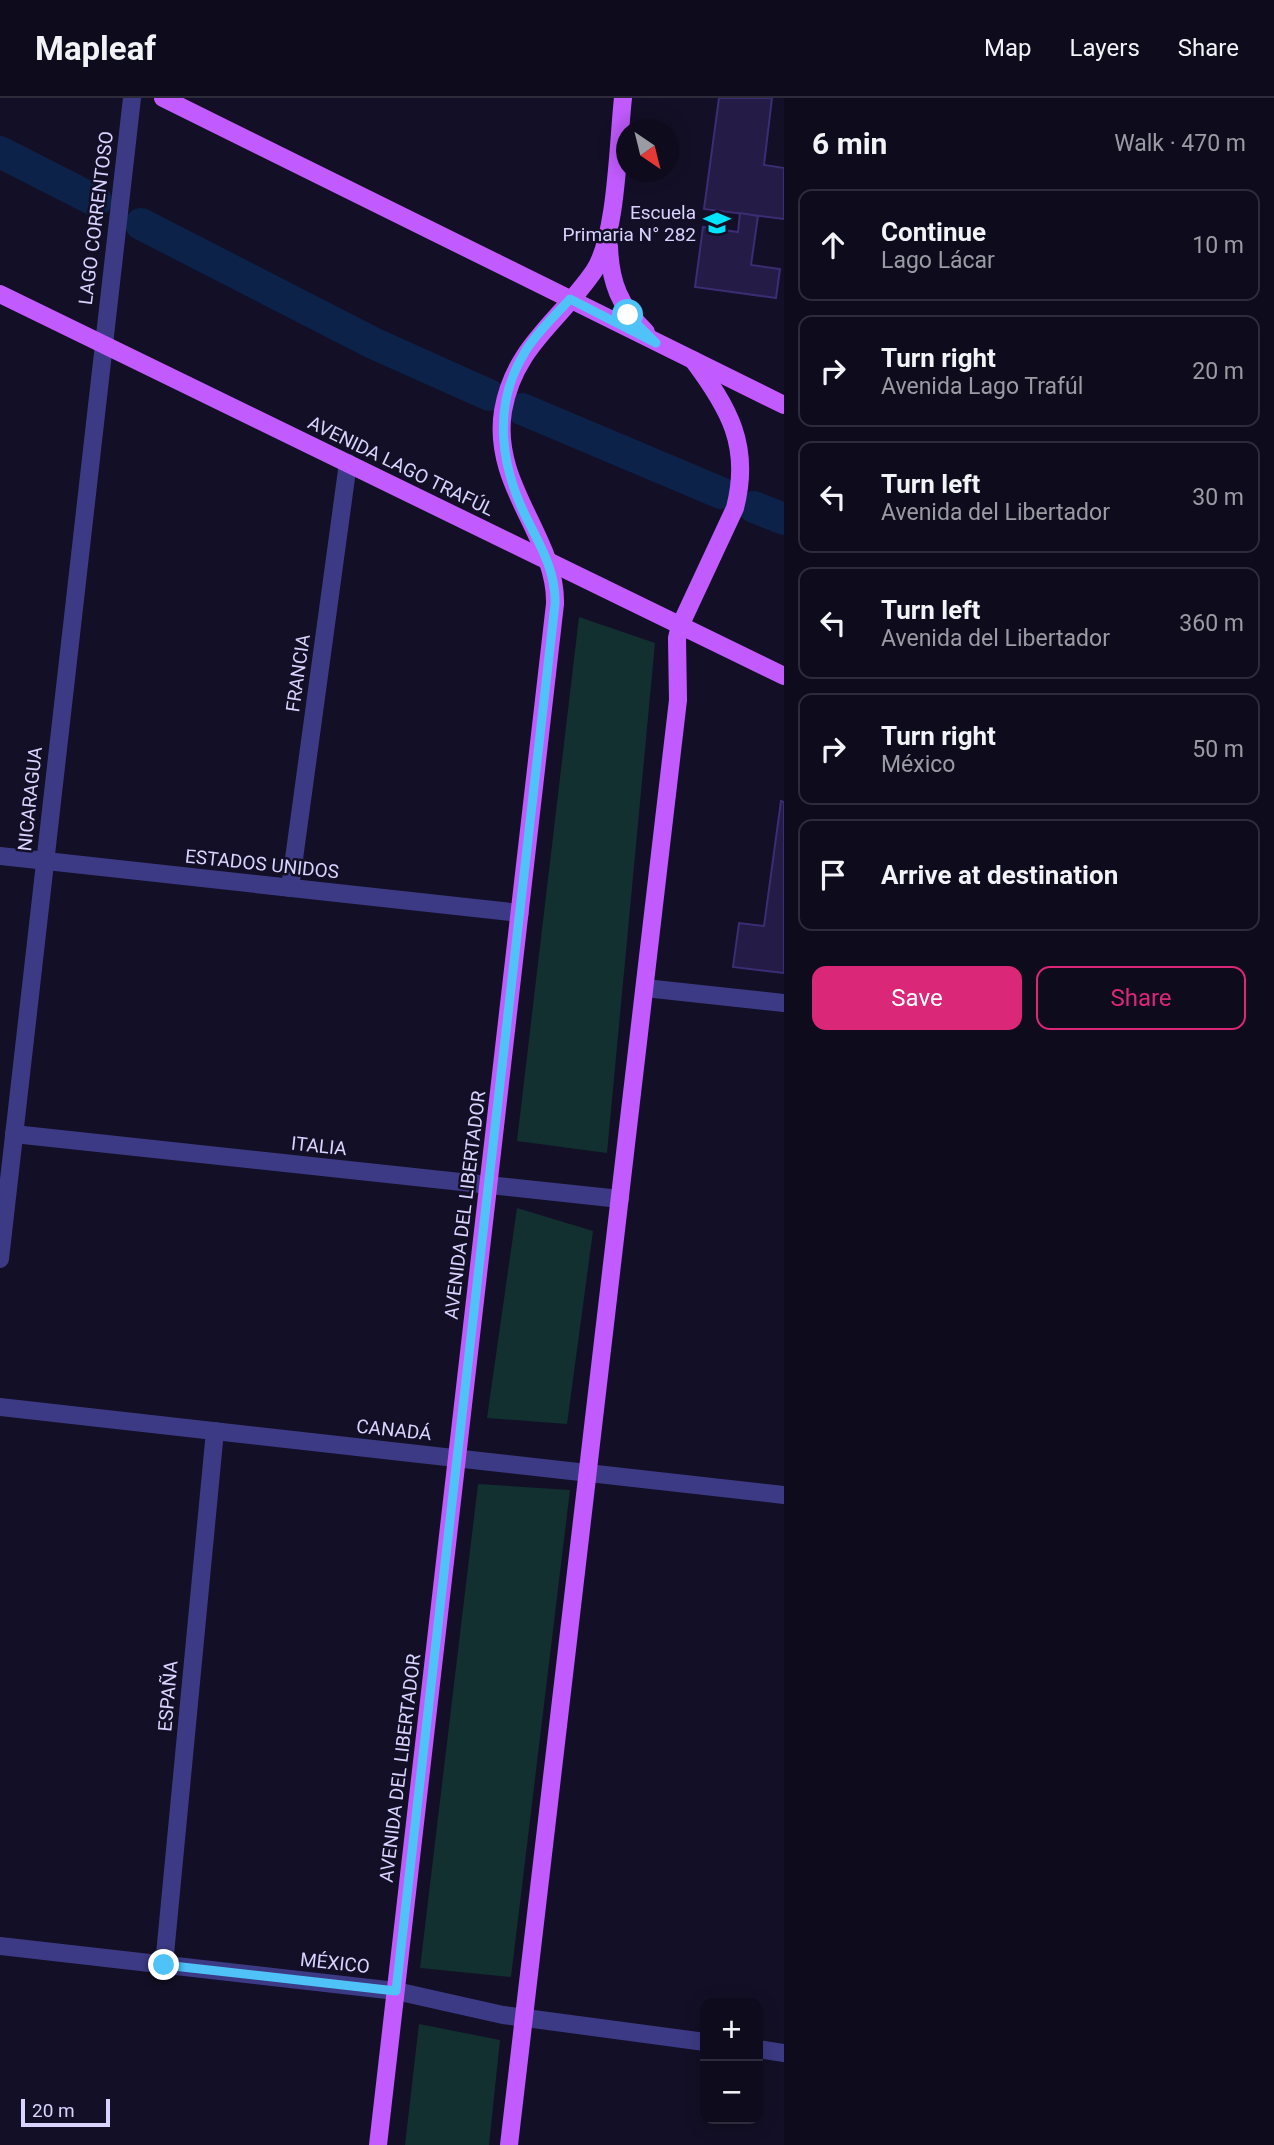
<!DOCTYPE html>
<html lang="en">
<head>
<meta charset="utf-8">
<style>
  body { margin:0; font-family:Roboto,sans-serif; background:#1c1929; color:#f1f3f6 }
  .controls { position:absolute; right:21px; bottom:21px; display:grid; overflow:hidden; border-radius:14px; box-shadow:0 4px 18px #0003 }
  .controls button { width:63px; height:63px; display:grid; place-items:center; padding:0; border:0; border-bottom:2px solid #2e2b3b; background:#0e0b1c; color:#f1f3f6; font:35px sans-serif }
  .compass { position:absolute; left:616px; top:21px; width:63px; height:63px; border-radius:50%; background:#0e0b1c; box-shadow:0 4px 18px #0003; rotate:145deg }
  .scale { position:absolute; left:21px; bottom:18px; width:89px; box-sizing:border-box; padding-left:7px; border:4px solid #d9d4ff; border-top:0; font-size:19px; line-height:24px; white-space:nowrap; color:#d9d4ff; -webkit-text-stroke:5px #130f26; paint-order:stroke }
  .stop { position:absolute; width:21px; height:21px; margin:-16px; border:5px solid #4fc3f7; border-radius:50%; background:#fff }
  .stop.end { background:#4fc3f7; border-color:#fff; box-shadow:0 2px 7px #0008 }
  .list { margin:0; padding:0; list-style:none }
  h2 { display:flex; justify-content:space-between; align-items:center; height:91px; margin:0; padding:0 28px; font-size:30px }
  h2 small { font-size:23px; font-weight:400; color:#9b9ba3 }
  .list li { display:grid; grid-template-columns:46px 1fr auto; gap:21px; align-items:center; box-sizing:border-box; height:112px; margin:0 14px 14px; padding:0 14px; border:2px solid #2e2b3b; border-radius:14px }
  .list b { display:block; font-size:26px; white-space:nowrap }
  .list p { margin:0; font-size:23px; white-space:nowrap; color:#9b9ba3 }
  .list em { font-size:23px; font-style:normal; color:#9b9ba3 }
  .actions { display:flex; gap:14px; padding:21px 28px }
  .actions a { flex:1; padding:16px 0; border:2px solid #db2777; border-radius:14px; text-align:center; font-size:24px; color:#db2777 }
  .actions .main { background:#db2777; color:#fff }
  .icon { flex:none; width:38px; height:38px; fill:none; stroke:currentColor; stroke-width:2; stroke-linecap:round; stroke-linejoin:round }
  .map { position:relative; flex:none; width:784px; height:2047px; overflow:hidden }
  header { display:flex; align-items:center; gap:42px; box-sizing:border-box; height:98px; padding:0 35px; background:#0e0b1c; border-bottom:2px solid #2e2b3b }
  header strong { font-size:33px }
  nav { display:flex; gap:38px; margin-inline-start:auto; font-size:24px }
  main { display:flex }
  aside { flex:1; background:#0e0b1c }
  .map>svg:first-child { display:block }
</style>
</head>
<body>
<header>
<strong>Mapleaf</strong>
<nav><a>Map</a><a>Layers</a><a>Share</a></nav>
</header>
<main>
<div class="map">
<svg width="784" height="2047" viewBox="0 0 784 2047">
  <rect width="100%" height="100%" fill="#130f26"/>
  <g fill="#12302f">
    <path d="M579 519 655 545 607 1055 517 1043Z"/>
    <path d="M517 1110 593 1133 567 1326 487 1320Z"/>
    <path d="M478 1386 570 1392 511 1879 420 1870Z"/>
    <path d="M419 1926 500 1942 489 2047H405Z"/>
  </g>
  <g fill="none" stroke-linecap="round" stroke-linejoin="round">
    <g stroke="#0c2248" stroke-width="32">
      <path d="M0 54 96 103"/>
      <path d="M141 126 373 245 489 297"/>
      <path d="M522 311 721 395"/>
      <path d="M754 409 784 421"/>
    </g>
  </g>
  <g fill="#241b47" stroke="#3b2d73" stroke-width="2">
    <path d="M719 0H772L764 67 784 70V121L704 111Z"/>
    <path d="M740 115 758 118 751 167 780 171 776 200 695 189 703 129 738 134Z"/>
    <path d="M781 703 784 704V875L733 869 739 825 764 828Z"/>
  </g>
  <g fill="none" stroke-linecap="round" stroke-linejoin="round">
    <g stroke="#3d3a85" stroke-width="18">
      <path d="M0 758 520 815"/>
      <path d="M290 790 348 365"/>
      <path d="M645 890 784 905"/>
      <path d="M14 1036 620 1101"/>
      <path d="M0 1161 132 0"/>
      <path d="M0 1309 784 1397"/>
      <path d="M0 1848 396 1893 503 1917 705 1944"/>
      <path d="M164 1867 215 1333"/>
      <path d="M758 1951 784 1955"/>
    </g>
    <g stroke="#c25bff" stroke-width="18">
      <path d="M163 0 784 307"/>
      <path d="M609 148C610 184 620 209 646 234"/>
      <path d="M0 196 784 578"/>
      <path d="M378 2047 555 506C557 440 491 388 503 313 514 248 560 223 594 173 617 139 618 43 623 0"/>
      <path d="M509 2047 678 602 677 540 680 528 735 410C751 348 729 310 693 262"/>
    </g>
  </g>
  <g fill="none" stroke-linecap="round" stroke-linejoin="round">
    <path stroke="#4fc3f7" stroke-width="9" d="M164 1867 396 1893 555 506C556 474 541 449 527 421 500 367 492 307 525 254 536 235 555 218 570 201L656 245 628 217"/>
  </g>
  <defs>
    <g id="school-bare" transform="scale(2.1)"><path d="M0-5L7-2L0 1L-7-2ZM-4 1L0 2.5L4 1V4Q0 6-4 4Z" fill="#00e5ff" stroke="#130f26" stroke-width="2.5" paint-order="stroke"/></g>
  </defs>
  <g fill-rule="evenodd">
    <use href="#school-bare" x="717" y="125"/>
  </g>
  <g text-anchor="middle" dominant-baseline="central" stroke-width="5" stroke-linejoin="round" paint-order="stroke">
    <g font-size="19" fill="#d9d4ff" stroke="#130f26" text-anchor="end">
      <text x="696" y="114">Escuela<tspan x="696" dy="22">Primaria N° 282</tspan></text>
    </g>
    <g font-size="19" fill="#d9d4ff" stroke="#130f26">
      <text transform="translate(96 120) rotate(-83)">LAGO CORRENTOSO</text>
      <text transform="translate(401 368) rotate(26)">AVENIDA LAGO TRAFÚL</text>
      <text transform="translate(298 575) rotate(-82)">FRANCIA</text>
      <text transform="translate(30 701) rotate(-84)">NICARAGUA</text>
      <text transform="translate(262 766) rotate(6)">ESTADOS UNIDOS</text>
      <text transform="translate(319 1048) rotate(6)">ITALIA</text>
      <text transform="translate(465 1107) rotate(-83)">AVENIDA DEL LIBERTADOR</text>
      <text transform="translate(394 1332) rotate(6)">CANADÁ</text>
      <text transform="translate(168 1598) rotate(-85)">ESPAÑA</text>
      <text transform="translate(400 1670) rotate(-83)">AVENIDA DEL LIBERTADOR</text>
      <text transform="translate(335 1865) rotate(6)">MÉXICO</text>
    </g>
  </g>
</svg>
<div class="controls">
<button>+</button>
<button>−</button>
</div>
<svg class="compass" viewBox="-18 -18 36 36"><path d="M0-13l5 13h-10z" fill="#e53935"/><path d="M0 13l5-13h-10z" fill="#9b9ba3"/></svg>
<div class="scale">20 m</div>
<div class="stop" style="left:628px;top:217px"></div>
<div class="stop end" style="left:164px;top:1867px"></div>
</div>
<aside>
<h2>6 min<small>Walk · 470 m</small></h2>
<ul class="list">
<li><svg class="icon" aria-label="ahead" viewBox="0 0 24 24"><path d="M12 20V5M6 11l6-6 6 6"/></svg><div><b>Continue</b><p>Lago Lácar</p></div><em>10 m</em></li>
<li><svg class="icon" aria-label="right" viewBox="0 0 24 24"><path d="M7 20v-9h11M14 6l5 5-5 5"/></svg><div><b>Turn right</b><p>Avenida Lago Trafúl</p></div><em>20 m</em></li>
<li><svg class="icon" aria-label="left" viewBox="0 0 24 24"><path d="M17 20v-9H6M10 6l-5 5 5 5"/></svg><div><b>Turn left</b><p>Avenida del Libertador</p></div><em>30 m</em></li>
<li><svg class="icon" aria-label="left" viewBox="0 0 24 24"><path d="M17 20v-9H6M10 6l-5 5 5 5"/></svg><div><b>Turn left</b><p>Avenida del Libertador</p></div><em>360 m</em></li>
<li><svg class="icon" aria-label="right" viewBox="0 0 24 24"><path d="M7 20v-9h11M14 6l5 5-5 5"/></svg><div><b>Turn right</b><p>México</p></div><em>50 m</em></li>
<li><svg class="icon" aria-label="arrive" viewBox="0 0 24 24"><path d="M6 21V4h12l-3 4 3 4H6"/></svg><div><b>Arrive at destination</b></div></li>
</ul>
<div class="actions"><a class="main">Save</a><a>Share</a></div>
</aside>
</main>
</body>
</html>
